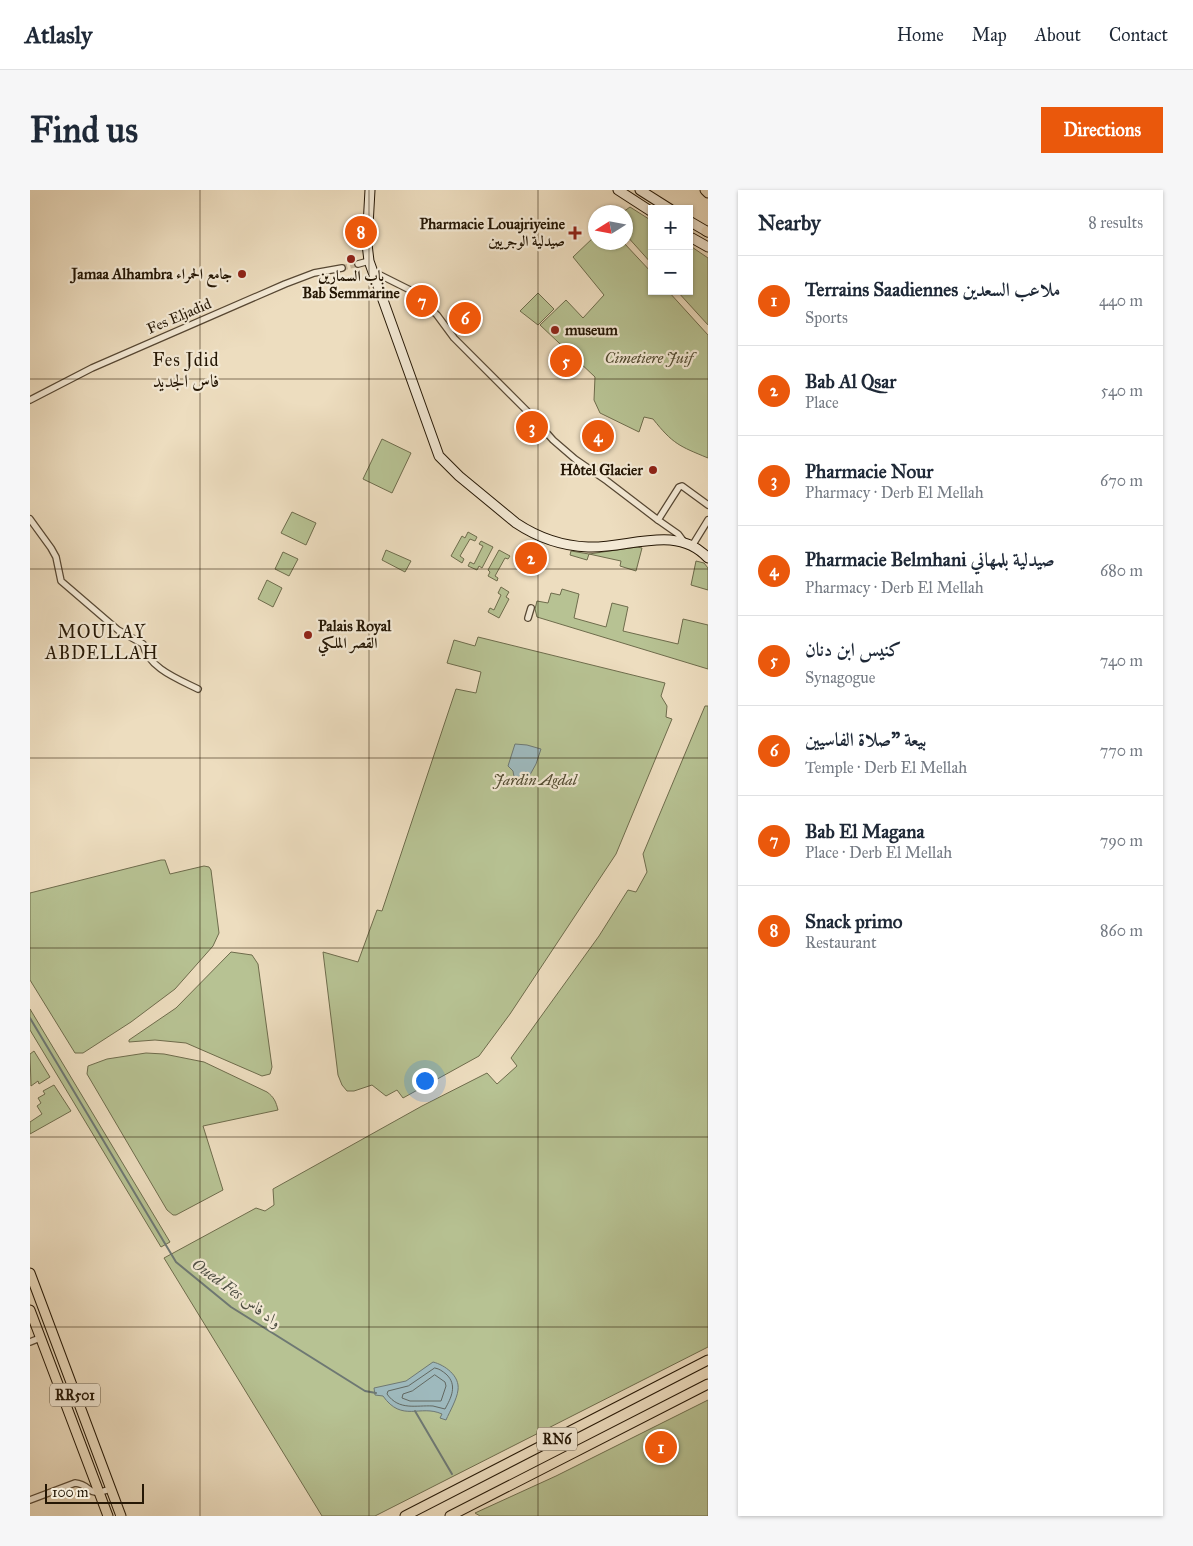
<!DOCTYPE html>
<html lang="en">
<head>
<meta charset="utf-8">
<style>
  body { margin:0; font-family:"IM FELL Great Primer",Amiri,serif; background:#f6f6f7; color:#1f2937 }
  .controls { position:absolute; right:15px; top:15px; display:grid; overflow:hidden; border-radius:0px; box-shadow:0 1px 4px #0004 }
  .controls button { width:45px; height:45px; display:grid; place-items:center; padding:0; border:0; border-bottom:1px solid #e0e1e3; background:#fff; color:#1f2937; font:25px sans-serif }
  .compass { position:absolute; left:558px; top:15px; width:45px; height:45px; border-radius:50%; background:#fff; box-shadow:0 1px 4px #0004; rotate:259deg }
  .scale { position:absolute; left:15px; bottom:12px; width:99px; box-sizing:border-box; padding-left:5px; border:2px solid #251705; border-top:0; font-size:14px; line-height:18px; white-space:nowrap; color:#251705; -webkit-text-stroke:4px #f3e9d5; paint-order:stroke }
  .you { position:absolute; left:394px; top:890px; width:18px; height:18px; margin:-12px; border:4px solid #fff; border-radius:50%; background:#1a73e8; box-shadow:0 0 0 8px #1a73e833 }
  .badge { display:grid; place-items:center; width:32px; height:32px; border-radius:50%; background:#ea580c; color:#fff; font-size:16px; font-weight:700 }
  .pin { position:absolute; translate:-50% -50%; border:2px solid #fff; box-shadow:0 1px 5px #0006 }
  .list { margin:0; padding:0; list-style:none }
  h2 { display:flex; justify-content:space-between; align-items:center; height:65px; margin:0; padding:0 20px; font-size:21px }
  h2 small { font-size:16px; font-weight:400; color:#747a83 }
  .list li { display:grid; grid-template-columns:32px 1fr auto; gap:15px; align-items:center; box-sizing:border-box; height:90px; padding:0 20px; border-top:1px solid #e0e1e3 }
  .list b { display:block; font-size:19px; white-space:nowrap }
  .list p { margin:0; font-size:16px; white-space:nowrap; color:#747a83 }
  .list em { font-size:16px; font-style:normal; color:#747a83 }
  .map { position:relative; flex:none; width:678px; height:1326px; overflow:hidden; border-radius:0px }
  header { display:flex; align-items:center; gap:30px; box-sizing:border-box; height:70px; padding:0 25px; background:#fff; border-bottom:1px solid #e0e1e3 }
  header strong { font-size:24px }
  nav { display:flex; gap:28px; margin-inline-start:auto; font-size:18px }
  .intro { display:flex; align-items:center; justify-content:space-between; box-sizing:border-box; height:120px; padding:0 30px }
  h1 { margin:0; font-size:35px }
  .button { padding:12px 22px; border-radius:0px; background:#ea580c; color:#fff; font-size:18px; font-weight:700 }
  main { display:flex; gap:30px; padding:0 30px }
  aside { flex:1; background:#fff; border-radius:0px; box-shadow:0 1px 4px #0004 }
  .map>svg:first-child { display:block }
</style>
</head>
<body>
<header>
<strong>Atlasly</strong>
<nav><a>Home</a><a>Map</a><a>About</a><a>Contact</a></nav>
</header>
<div class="intro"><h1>Find us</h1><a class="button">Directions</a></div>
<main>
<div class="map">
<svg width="678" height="1326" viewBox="0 0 678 1326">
  <rect width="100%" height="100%" fill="#edddbf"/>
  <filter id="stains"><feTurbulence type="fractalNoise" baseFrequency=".004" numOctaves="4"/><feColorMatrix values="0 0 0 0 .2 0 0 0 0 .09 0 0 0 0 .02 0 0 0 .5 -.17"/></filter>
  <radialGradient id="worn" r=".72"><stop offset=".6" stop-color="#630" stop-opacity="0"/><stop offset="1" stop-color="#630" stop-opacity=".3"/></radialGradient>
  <g fill="#b7c293" stroke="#6e6c4c">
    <path d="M600 17 622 31V74L596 45V22H593Z"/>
    <path d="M565 46 566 52 594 53 622 83V101H638L678 145V268C649 256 643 254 623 229L614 227 609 242 570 223 564 210 565 187 510 135 536 110 553 128 574 105 543 67Z"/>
    <path d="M659 55 678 68V135L647 101H659Z"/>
    <path d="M508 103 524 119 508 135 490 121Z"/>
    <path d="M352 249 381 263 362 303 333 289Z"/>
    <path d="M262 322 286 333 276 355 251 343Z"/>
    <path d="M438 342 447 347 445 351 440 349 430 366 434 369 432 373 421 366 432 346 435 348Z"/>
    <path d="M451 351 463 357 452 378 449 376 447 380 438 376 440 372 444 374 453 356 449 354Z"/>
    <path d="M607 357 612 358 606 381 590 376 591 371 559 364 557 370 540 365 541 361 559 364Z"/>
    <path d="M356 360 381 371 375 382 352 370Z"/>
    <path d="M469 360 480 366 478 369 475 368 465 386 468 388 467 391 458 386 460 382 458 380Z"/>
    <path d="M253 362 268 369 259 386 245 379Z"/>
    <path d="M666 371 674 373 678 378V400L661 395Z"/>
    <path d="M237 390 252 398 243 417 228 409Z"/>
    <path d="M471 397 479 402 476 407 479 409 469 428 458 422 460 418 464 420 471 405 468 403Z"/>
    <path d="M532 399 549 404 544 428 576 437 582 413 598 417 593 441 648 454 653 429 678 435V479L507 427 505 419 507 411 518 413 521 403 530 405Z"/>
    <path d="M448 447 635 493 631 506 637 516 636 527 642 529 586 664 480 824 449 866 373 908 367 900 356 906 342 895 324 901H317L312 895 308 885 293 762 328 772 347 720 352 721 426 499 446 503 451 482 417 473 424 450 445 456Z"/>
    <path d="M675 516H678V1157L345 1326H292L134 1068 226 1018 235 1021 244 1015 243 999 392 916 457 883 467 894 487 876 481 868 569 746 598 700 606 702 617 682 613 664Z"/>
    <path d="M131 670H135L140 684 174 676 179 677 181 680 189 743 183 756 145 799 101 832 53 863H45L0 790V703Z"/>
    <path d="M201 762 222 765 228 774 242 877 240 884 232 886 156 853 125 850 99 852V850L146 818Z"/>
    <path d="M0 819 140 1052 131 1057 0 840Z"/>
    <path d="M4 861 20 887 9 894 8 891 1 896 0 864Z"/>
    <path d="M116 863 134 864 174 872 237 902C244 907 246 912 248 920L173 936 193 1000 146 1025H143L137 1020 57 884 58 876 77 869Z"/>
    <path d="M24 895 41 921 0 944V932L12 924 7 916 11 913 8 908 15 904 13 901Z"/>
    <path d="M678 1210V1326H450L445 1323 526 1286Z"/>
  </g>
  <g fill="#9eb9bd" stroke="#6e7873">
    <path d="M485 554 497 555 511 559 506 574 496 592 484 587 483 581 478 576Z"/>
    <path d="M403 1172C415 1175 430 1186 428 1200 427 1209 420 1221 416 1230L410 1228 412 1224C390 1214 372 1233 353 1206L345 1205 344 1198 376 1191Z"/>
  </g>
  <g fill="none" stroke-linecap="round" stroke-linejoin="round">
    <g stroke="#626861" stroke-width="1">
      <path d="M405 1178C410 1179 412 1181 416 1184 428 1195 421 1208 415 1219 411 1218 407 1217 403 1216 386 1215 369 1221 357 1204L358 1201 378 1196Z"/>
      <path d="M405 1185 415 1192 416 1196 411 1211H380L372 1208 373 1204 382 1201Z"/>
    </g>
    <g stroke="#6e7873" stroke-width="2">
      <path d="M0 828 146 1072 201 1117 335 1201 346 1203"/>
      <path d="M385 1221 422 1284"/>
    </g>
    <path stroke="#c5b59a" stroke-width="5.5" stroke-dasharray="5.5 3" stroke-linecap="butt" d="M312 78 328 74"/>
    <g stroke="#574834" stroke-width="8">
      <g id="street">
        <path d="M328 74 339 71"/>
        <path d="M342 81 380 100 407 125 424 148 499 223 523 250 545 269 577 291 628 330"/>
        <path d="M0 210 62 178 255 94 284 83 312 78"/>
        <path d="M0 329 21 358 26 367 31 391 88 440 113 454C118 478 148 489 168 499"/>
        <path d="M654 352 648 344 628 330 649 297 652 296 678 315"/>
        <path d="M662 356 678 330"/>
        <path d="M498 428 501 418"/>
        <path d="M0 1152 10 1148"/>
        <path d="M0 1310 45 1293C63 1295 56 1308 80 1299"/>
      </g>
    </g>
    <g stroke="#251705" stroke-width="11">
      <g id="secondary">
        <path d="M340 0 337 54 339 71 409 266 429 286 486 333C507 347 532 356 558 357 598 359 646 333 678 368"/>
        <path d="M588 0 622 22"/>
        <path d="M610 0 640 19"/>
        <path d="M659 31 678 42"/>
        <path d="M662 48 678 57"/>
      </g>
    </g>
    <g stroke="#251705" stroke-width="11">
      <g id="primary">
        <path d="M675 0 678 3"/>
        <path d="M676 41 678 42"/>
        <path d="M0 1083 91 1326"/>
        <path d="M0 1120 78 1326"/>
        <path d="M375 1326 678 1170"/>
        <path d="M420 1326 678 1194"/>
      </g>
    </g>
    <use href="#street" stroke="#f3e9d5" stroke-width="5.5"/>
    <use href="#secondary" stroke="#f3e9d5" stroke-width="9"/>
    <use href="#primary" stroke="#edddbf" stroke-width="9"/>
  </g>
  <path fill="none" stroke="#251705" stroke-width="1" stroke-opacity="0.55" d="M170 0V1326M339 0V1326M508 0V1326M0 189H678M0 379H678M0 568H678M0 758H678M0 947H678M0 1137H678"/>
  <g fill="#8f2418" stroke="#f3e9d5" stroke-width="2">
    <path d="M542.5 35.5h5v5h5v5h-5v5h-5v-5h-5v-5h5z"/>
    <circle cx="321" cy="69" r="5"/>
    <circle cx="212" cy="84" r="5"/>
    <circle cx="525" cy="140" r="5"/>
    <circle cx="623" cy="280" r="5"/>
    <circle cx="278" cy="445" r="5"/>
  </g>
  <g text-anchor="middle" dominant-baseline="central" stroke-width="4.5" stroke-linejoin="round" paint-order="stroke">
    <g fill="#f3e9d5" stroke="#635643" stroke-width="1">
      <rect x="20" y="1193.5" width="50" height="23" rx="4"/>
      <rect x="507" y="1237.5" width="40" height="23" rx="4"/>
    </g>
    <g font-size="14" font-weight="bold" fill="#251705">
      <text x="45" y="1205">RR501</text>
      <text x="527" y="1249">RN6</text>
    </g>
    <g font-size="15" font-weight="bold" fill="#251705" stroke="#f3e9d5" text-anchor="end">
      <text x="535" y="34">Pharmacie Louajriyeine<tspan x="535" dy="17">صيدلية الوجريين</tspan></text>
      <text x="202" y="84">Jamaa Alhambra جامع الحمراء</text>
      <text x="321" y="86" text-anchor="middle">باب السمارين<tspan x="321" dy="17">Bab Semmarine</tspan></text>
      <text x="535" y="140" text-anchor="start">museum</text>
      <text x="613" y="280">Hôtel Glacier</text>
      <text x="288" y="436" text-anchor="start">Palais Royal<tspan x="288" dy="17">القصر الملكي</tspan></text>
    </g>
    <g font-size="15" fill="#251705" stroke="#f3e9d5">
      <text transform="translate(149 126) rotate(-23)">Fes Eljadid</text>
    </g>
    <g font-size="15" font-style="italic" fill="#514a30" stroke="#f3e9d5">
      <text x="619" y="168">Cimetiere Juif</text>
      <text x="505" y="590">Jardin Agdal</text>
    </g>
    <g font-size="16" font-style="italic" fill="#4f5045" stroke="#f3e9d5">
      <text transform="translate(207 1103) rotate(36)">Oued Fes واد فاس</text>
    </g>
    <g font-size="18" letter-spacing="1" fill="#251705" stroke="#f3e9d5">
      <text x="156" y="170">Fes Jdid<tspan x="156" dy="21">فاس الجديد</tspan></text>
      <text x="72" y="442">MOULAY<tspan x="72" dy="21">ABDELLAH</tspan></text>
    </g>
  </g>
  <rect width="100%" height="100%" filter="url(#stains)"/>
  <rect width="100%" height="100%" fill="url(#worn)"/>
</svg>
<div class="controls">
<button>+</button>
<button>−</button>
</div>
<svg class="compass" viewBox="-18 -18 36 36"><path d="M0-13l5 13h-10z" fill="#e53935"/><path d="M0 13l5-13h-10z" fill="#747a83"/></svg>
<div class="scale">100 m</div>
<div class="you"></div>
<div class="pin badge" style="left:631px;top:1257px">1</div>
<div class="pin badge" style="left:501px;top:368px">2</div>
<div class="pin badge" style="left:502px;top:237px">3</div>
<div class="pin badge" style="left:568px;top:246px">4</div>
<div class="pin badge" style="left:536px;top:171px">5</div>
<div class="pin badge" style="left:435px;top:128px">6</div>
<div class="pin badge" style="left:392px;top:111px">7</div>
<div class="pin badge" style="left:331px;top:42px">8</div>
</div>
<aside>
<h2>Nearby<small>8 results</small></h2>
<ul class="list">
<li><span class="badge">1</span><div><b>Terrains Saadiennes ملاعب السعدين</b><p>Sports</p></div><em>440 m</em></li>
<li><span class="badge">2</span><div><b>Bab Al Qsar</b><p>Place</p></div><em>540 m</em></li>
<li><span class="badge">3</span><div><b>Pharmacie Nour</b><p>Pharmacy · Derb El Mellah</p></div><em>670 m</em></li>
<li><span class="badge">4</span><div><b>Pharmacie Belmhani صيدلية بلمهاني</b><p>Pharmacy · Derb El Mellah</p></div><em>680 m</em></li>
<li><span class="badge">5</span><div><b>كنيس ابن دنان</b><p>Synagogue</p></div><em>740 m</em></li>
<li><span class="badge">6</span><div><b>بيعة &quot;صلاة الفاسيين</b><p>Temple · Derb El Mellah</p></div><em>770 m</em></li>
<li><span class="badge">7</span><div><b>Bab El Magana</b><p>Place · Derb El Mellah</p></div><em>790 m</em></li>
<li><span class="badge">8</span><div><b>Snack primo</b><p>Restaurant</p></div><em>860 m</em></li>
</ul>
</aside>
</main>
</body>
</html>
